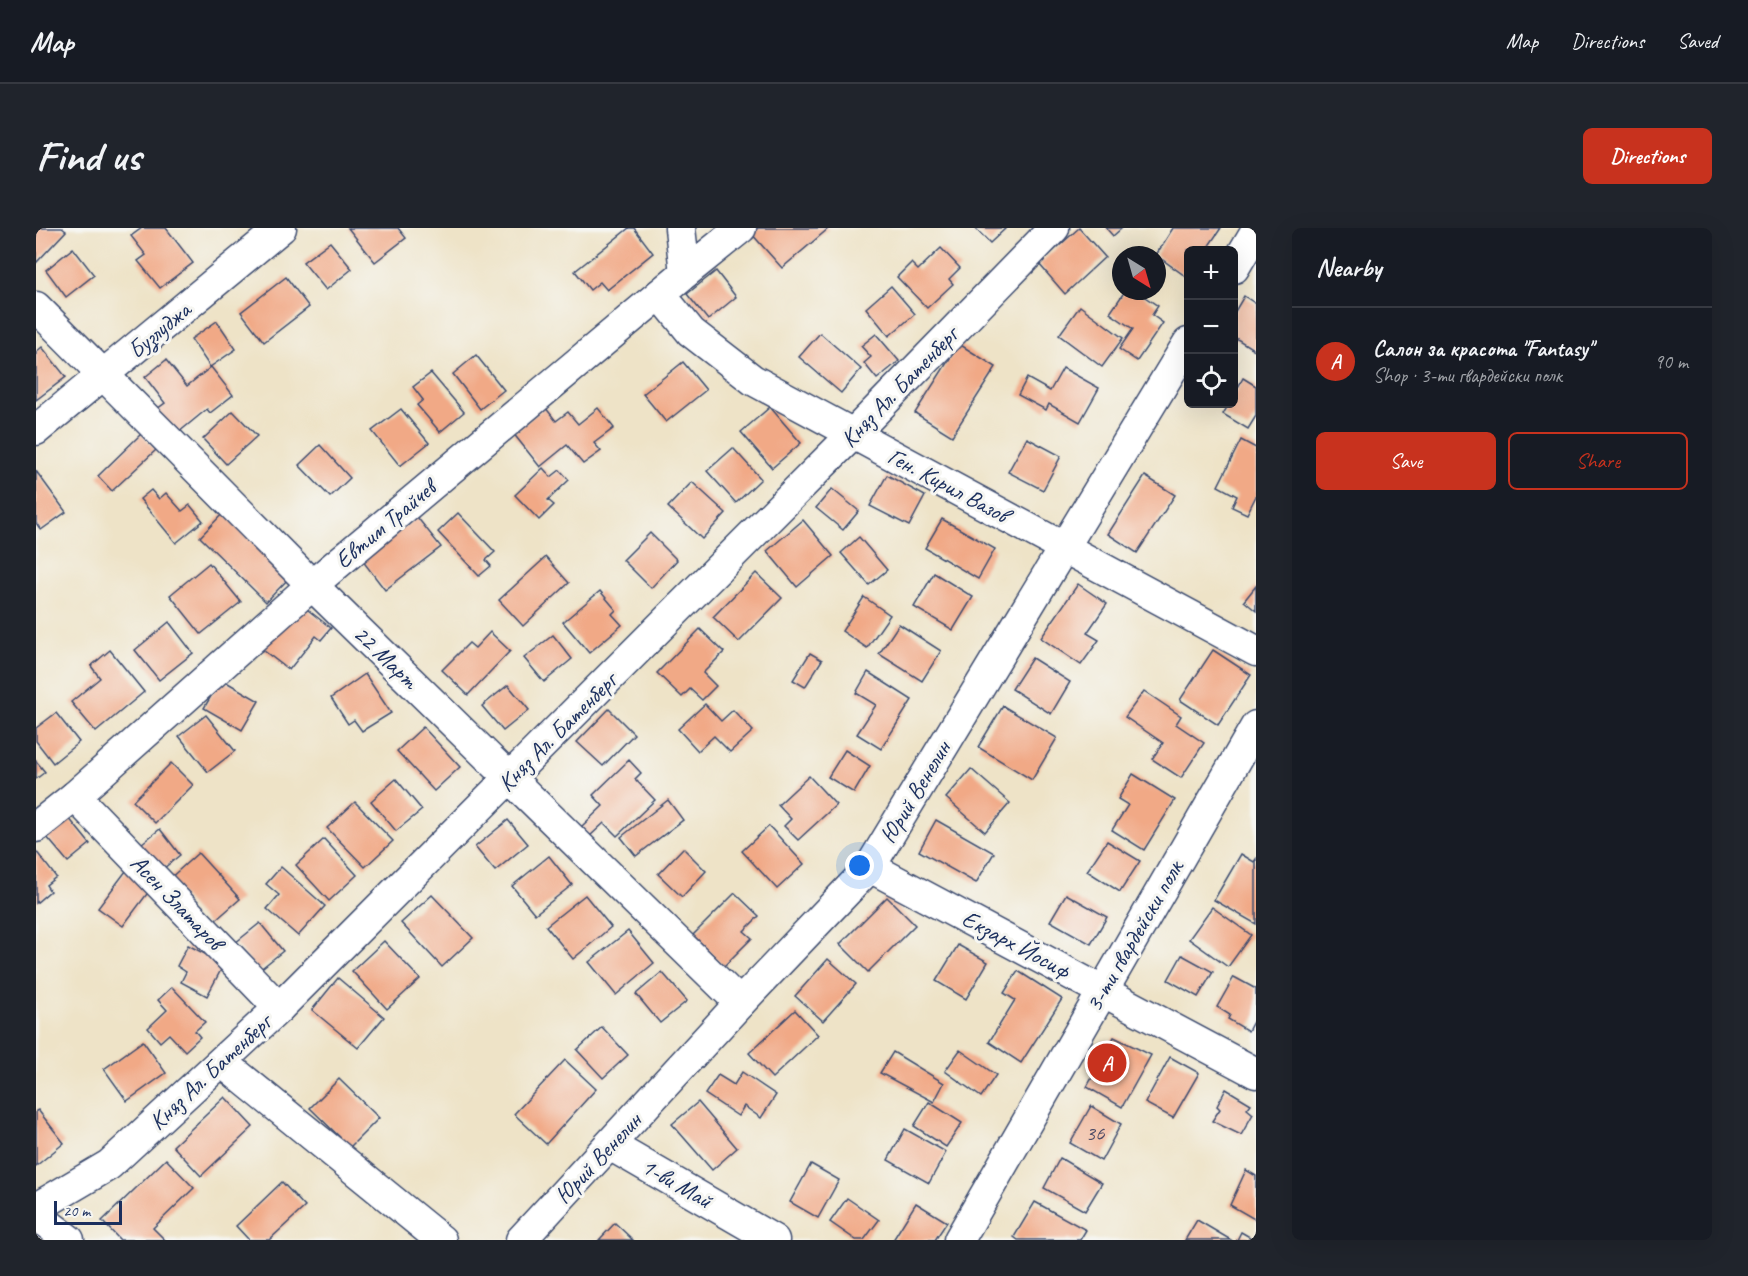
<!DOCTYPE html>
<html lang="en">
<head>
<meta charset="utf-8">
<style>
  body { margin:0; font-family:Caveat,sans-serif; background:#20242c; color:#f1f3f6 }
  .controls { position:absolute; right:18px; top:18px; display:grid; overflow:hidden; border-radius:9px; box-shadow:0 6px 24px #0002 }
  .controls button { width:54px; height:54px; display:grid; place-items:center; padding:0; border:0; border-bottom:2px solid #363941; background:#171b24; color:#f1f3f6; font:30px sans-serif }
  .compass { position:absolute; left:1076px; top:18px; width:54px; height:54px; border-radius:50%; background:#171b24; box-shadow:0 6px 24px #0002; rotate:143deg }
  .scale { position:absolute; left:18px; bottom:15px; width:68px; box-sizing:border-box; padding-left:6px; border:3px solid #1b2f5e; border-top:0; font-size:16px; line-height:21px; white-space:nowrap; color:#1b2f5e; -webkit-text-stroke:4px #f6f6f2; paint-order:stroke }
  .you { position:absolute; left:824px; top:638px; width:21px; height:21px; margin:-15px; border:4px solid #fff; border-radius:50%; background:#1a73e8; box-shadow:0 0 0 9px #1a73e833 }
  .badge { display:grid; place-items:center; width:39px; height:39px; border-radius:50%; background:#c8321e; color:#fff; font-size:20px; font-weight:700 }
  .pin { position:absolute; translate:-50% -50%; border:3px solid #fff; box-shadow:0 2px 6px #0006 }
  .list { margin:0; padding:0; list-style:none }
  h2 { display:flex; justify-content:space-between; align-items:center; height:78px; margin:0; padding:0 24px; font-size:26px }
  h2 small { font-size:20px; font-weight:400; color:#9ea1a6 }
  .list li { display:grid; grid-template-columns:39px 1fr auto; gap:18px; align-items:center; box-sizing:border-box; height:108px; padding:0 24px; border-top:2px solid #363941 }
  .list b { display:block; font-size:22px; white-space:nowrap }
  .list p { margin:0; font-size:20px; white-space:nowrap; color:#9ea1a6 }
  .list em { font-size:20px; font-style:normal; color:#9ea1a6 }
  .actions { display:flex; gap:12px; padding:18px 24px }
  .actions a { flex:1; padding:14px 0; border:2px solid #c8321e; border-radius:9px; text-align:center; font-size:21px; color:#c8321e }
  .actions .main { background:#c8321e; color:#fff }
  .icon { flex:none; width:33px; height:33px; fill:none; stroke:currentColor; stroke-width:2; stroke-linecap:round; stroke-linejoin:round }
  .map { position:relative; flex:none; width:1220px; height:1012px; overflow:hidden; border-radius:9px }
  header { display:flex; align-items:center; gap:36px; box-sizing:border-box; height:84px; padding:0 30px; background:#171b24; border-bottom:2px solid #363941 }
  header strong { font-size:28px }
  nav { display:flex; gap:33px; margin-inline-start:auto; font-size:21px }
  .intro { display:flex; align-items:center; justify-content:space-between; box-sizing:border-box; height:144px; padding:0 36px }
  h1 { margin:0; font-size:42px }
  .button { padding:15px 27px; border-radius:9px; background:#c8321e; color:#fff; font-size:21px; font-weight:700 }
  main { display:flex; gap:36px; padding:0 36px }
  aside { flex:1; background:#171b24; border-radius:9px; box-shadow:0 6px 24px #0002 }
  .map>svg:first-child { display:block }
</style>
</head>
<body>
<header>
<strong>Map</strong>
<nav><a>Map</a><a>Directions</a><a>Saved</a></nav>
</header>
<div class="intro"><h1>Find us</h1><a class="button">Directions</a></div>
<main>
<div class="map">
<svg width="1220" height="1012" viewBox="0 0 1220 1012">
  <rect width="100%" height="100%" fill="#f6f6f2"/>
  <filter id="ink" filterUnits="userSpaceOnUse"><feTurbulence type="fractalNoise" baseFrequency=".0167" numOctaves="2"/><feDisplacementMap in="SourceGraphic" scale="12" xChannelSelector="R" yChannelSelector="G"/><feConvolveMatrix kernelMatrix="1 2 1 2 8 2 1 2 1" color-interpolation-filters="sRGB"/></filter>
  <filter id="wash" filterUnits="userSpaceOnUse"><feTurbulence type="fractalNoise" baseFrequency=".008" numOctaves="4" result="noise"/><feDisplacementMap in="SourceGraphic" scale="24" xChannelSelector="R" yChannelSelector="G"/><feGaussianBlur stdDeviation="1.35" result="paint"/><feColorMatrix in="noise" values="0 0 0 0 0 0 0 0 0 0 0 0 0 0 0 0 0 1.4 0 .05"/><feComposite in="paint" operator="in"/></filter>
  <g filter="url(#wash)">
    <rect width="100%" height="100%" fill="#eee3c7"/>
    <g id="blocks">
      <g fill="#f1a986">
        <path d="M0 0H26L30 3 0 35Z"/>
        <path d="M106 0H130L157 35 124 60 102 33 110 27 95 8Z"/>
        <path d="M312 0H362L370 10 339 34Z"/>
        <path d="M593 0H598L617 25 571 62 564 54 554 62 539 43Z"/>
        <path d="M721 0H793L746 40 715 5Z"/>
        <path d="M939 0H970L954 15Z"/>
        <path d="M1043 0 1069 29 1029 66 1003 36Z"/>
        <path d="M1070 0H1086L1077 8Z"/>
        <path d="M1137 0H1185L1170 22H1152V50L1120 27Z"/>
        <path d="M294 14 316 41 290 62 267 34Z"/>
        <path d="M37 20 58 47 30 69 10 42Z"/>
        <path d="M905 20 924 40 913 51 917 56 891 80 861 49 875 35 882 42Z"/>
        <path d="M680 43 700 69 672 92 651 66Z"/>
        <path d="M250 49 273 79 228 114 205 84Z"/>
        <path d="M855 58 879 86 853 108 830 80Z"/>
        <path d="M1089 63H1100L1122 78 1116 87 1127 95 1101 133 1083 121 1097 101 1074 85Z"/>
        <path d="M1208 68 1220 76V123L1198 109V85Z"/>
        <path d="M1044 78 1087 110 1066 139 1023 107Z"/>
        <path d="M181 93 200 121 174 139 155 111Z"/>
        <path d="M784 105 825 141 805 165 763 129Z"/>
        <path d="M840 106 863 133 841 151 828 135 835 129 825 118Z"/>
        <path d="M923 116 960 139 916 208 879 185Z"/>
        <path d="M6 119 30 149 0 172V124Z"/>
        <path d="M440 127 468 162 444 181 417 146Z"/>
        <path d="M130 132 151 158 175 139 197 167 174 185 171 181 137 209 117 184 129 175 109 149Z"/>
        <path d="M647 134 670 162 630 194 607 166Z"/>
        <path d="M1027 140 1063 160 1044 194 1013 176 1010 182 982 167 991 150 1014 163Z"/>
        <path d="M395 145 428 184 404 204 381 177 387 172 377 159Z"/>
        <path d="M1207 150 1220 158V188L1212 201 1187 186 1193 176H1198V167Z"/>
        <path d="M509 179 520 193 532 184 542 196 562 180 578 200 558 215 565 223 547 236 531 217 504 239 477 205Z"/>
        <path d="M734 179 765 215 736 240 705 204Z"/>
        <path d="M365 181 393 215 364 238 336 203Z"/>
        <path d="M197 183 221 208 190 236 167 211Z"/>
        <path d="M105 206 120 222 76 263 62 248Z"/>
        <path d="M991 210 1025 228 1007 262 972 244Z"/>
        <path d="M1205 212 1220 220V268L1211 286 1196 279 1201 268 1182 258Z"/>
        <path d="M284 217 314 250 294 269 263 237Z"/>
        <path d="M697 220 725 251 700 275 671 243Z"/>
        <path d="M507 240 515 249 524 242 533 252 512 272 518 277 503 292 479 267Z"/>
        <path d="M0 243 30 284 5 302 0 295Z"/>
        <path d="M851 247 889 268 873 298 834 278Z"/>
        <path d="M1109 248 1139 267 1101 325 1072 306Z"/>
        <path d="M656 254 690 285 666 311 632 279Z"/>
        <path d="M796 261 823 283 807 302 780 280Z"/>
        <path d="M115 262 123 271 130 265 146 283 154 277 167 293 140 315 104 271Z"/>
        <path d="M188 284 254 349 230 374 164 309Z"/>
        <path d="M422 285 459 324 450 332 455 338 443 348 402 304Z"/>
        <path d="M381 289 405 319 349 362 326 332Z"/>
        <path d="M906 291 959 321 942 351 889 320Z"/>
        <path d="M767 292 797 328 761 359 731 323Z"/>
        <path d="M614 305 641 332 615 360 587 332Z"/>
        <path d="M823 309 851 342 833 357 805 325Z"/>
        <path d="M510 329 533 355 487 398 463 372Z"/>
        <path d="M173 335 205 374 165 406 134 367Z"/>
        <path d="M720 345 746 370 703 414 677 389Z"/>
        <path d="M898 345 937 369 917 402 878 379Z"/>
        <path d="M1042 356 1071 376 1051 405 1063 412 1045 437 1005 410Z"/>
        <path d="M1220 358V383L1208 373Z"/>
        <path d="M564 363 580 382 576 386 586 397 553 425 527 394Z"/>
        <path d="M828 369 854 387 831 420 806 403Z"/>
        <path d="M263 375 295 400 285 412 280 408 253 442 227 422Z"/>
        <path d="M133 394 157 425 123 452 99 422Z"/>
        <path d="M863 396 905 423 886 453 843 426Z"/>
        <path d="M664 401 688 424 667 445 680 458 666 472 654 461 646 469 621 445Z"/>
        <path d="M454 404 474 423 432 467 406 442 433 415 439 420Z"/>
        <path d="M517 407 536 431 508 454 488 430Z"/>
        <path d="M74 422 108 464 60 504 35 474 64 450 55 438Z"/>
        <path d="M1177 422 1215 447 1182 497 1144 472Z"/>
        <path d="M774 425 786 432 769 459 757 452Z"/>
        <path d="M996 430 1034 454 1015 486 976 461Z"/>
        <path d="M832 444 876 472 845 521 821 506 840 477 820 465Z"/>
        <path d="M329 446 355 485 326 503 318 492 312 496 295 470Z"/>
        <path d="M185 451 223 473 206 502 168 480Z"/>
        <path d="M472 457 493 482 467 503 446 478Z"/>
        <path d="M1108 463 1145 488 1140 496 1168 515 1145 550 1116 531 1127 515 1089 489Z"/>
        <path d="M669 476 685 493 697 482 717 503 694 524 678 508 662 523 642 501Z"/>
        <path d="M967 478 1021 510 996 552 942 519Z"/>
        <path d="M573 481 598 506 567 538 541 514Z"/>
        <path d="M20 485 43 514 17 535 0 513V500Z"/>
        <path d="M170 487 199 523 172 544 143 508Z"/>
        <path d="M387 499 424 539 398 563 361 523Z"/>
        <path d="M809 522 834 538 818 565 792 549Z"/>
        <path d="M593 532 605 545 599 551 619 572 581 608 568 595 554 608 545 599 567 578 557 567Z"/>
        <path d="M0 533 9 544 0 551Z"/>
        <path d="M135 535 157 557 119 595 97 573Z"/>
        <path d="M935 541 974 575 949 604 910 570Z"/>
        <path d="M1097 546 1139 572 1108 622 1076 602 1092 577 1082 571Z"/>
        <path d="M773 548 800 577 762 612 748 598 755 591 742 577Z"/>
        <path d="M360 551 386 582 360 603 335 573Z"/>
        <path d="M632 572 647 592 600 628 585 609Z"/>
        <path d="M319 574 357 613 329 639 291 600Z"/>
        <path d="M28 584 54 616 32 634 5 602Z"/>
        <path d="M472 592 492 616 459 643 439 619Z"/>
        <path d="M900 592 958 625 940 655 883 623Z"/>
        <path d="M733 598 768 636 741 661 706 623Z"/>
        <path d="M124 601 144 627 122 645 101 619Z"/>
        <path d="M288 611 321 647 293 673 260 637Z"/>
        <path d="M1071 613 1104 633 1084 664 1051 643Z"/>
        <path d="M647 620 670 643 646 669 622 646Z"/>
        <path d="M0 623 20 649 10 657 14 663 0 675Z"/>
        <path d="M162 625 204 671 173 698 132 652Z"/>
        <path d="M1205 626 1218 634 1220 631V696L1178 672Z"/>
        <path d="M513 628 536 657 499 686 476 658Z"/>
        <path d="M93 639 117 658 87 698 62 680Z"/>
        <path d="M245 639 289 678 262 708 231 681 243 667 230 656Z"/>
        <path d="M699 665 723 688 708 703 716 710 688 738 657 707Z"/>
        <path d="M1030 666 1071 689 1055 716 1014 693Z"/>
        <path d="M396 667 437 710 406 739 365 695Z"/>
        <path d="M549 667 575 699 537 731 510 698Z"/>
        <path d="M851 669 879 697 832 744 804 716Z"/>
        <path d="M1176 679 1215 707 1192 739 1153 711Z"/>
        <path d="M224 695 247 723 222 743 199 715Z"/>
        <path d="M592 703 618 735 580 767 553 734Z"/>
        <path d="M348 713 384 751 351 781 316 743Z"/>
        <path d="M152 717 188 736 171 768 145 754 150 744 141 738Z"/>
        <path d="M922 717 952 734 930 771 900 753Z"/>
        <path d="M1146 727 1177 744 1162 769 1132 752Z"/>
        <path d="M792 731 820 756 787 793 759 768Z"/>
        <path d="M982 743 1026 771 985 835 953 814 979 772 968 765Z"/>
        <path d="M626 744 651 773 624 795 600 766Z"/>
        <path d="M1198 749 1220 761V788L1212 803 1192 791 1194 787 1181 779Z"/>
        <path d="M302 750 348 789 322 820 276 782Z"/>
        <path d="M136 759 169 794 159 803 164 809 149 823 133 806 124 814 112 800 131 782 122 772Z"/>
        <path d="M759 782 782 807 736 850 713 825Z"/>
        <path d="M566 799 592 827 567 850 541 822Z"/>
        <path d="M1078 809 1115 827 1086 879 1051 859Z"/>
        <path d="M107 813 130 845 91 873 68 841Z"/>
        <path d="M924 822 960 847 945 869 909 843Z"/>
        <path d="M857 824 908 855 898 874 844 845Z"/>
        <path d="M1134 829 1163 845 1137 890 1109 875Z"/>
        <path d="M529 832 560 861 510 916 478 886Z"/>
        <path d="M706 844 740 867 725 890 708 878 702 888 669 866 682 847 698 857Z"/>
        <path d="M303 851 343 890 314 919 274 880Z"/>
        <path d="M1190 861 1215 876 1211 881 1217 886 1205 907 1176 893 1184 881 1181 878Z"/>
        <path d="M189 869 217 899 165 948 137 918Z"/>
        <path d="M662 874 701 920 676 942 636 896Z"/>
        <path d="M893 874 926 895 910 919 878 898Z"/>
        <path d="M1055 878 1085 896 1065 933 1034 915Z"/>
        <path d="M2 882 28 915 0 938V883Z"/>
        <path d="M869 901 910 924 893 955 852 932Z"/>
        <path d="M1024 930 1066 955 1049 983 1008 960Z"/>
        <path d="M130 931 158 960 117 1000 129 1012H84L66 993Z"/>
        <path d="M775 936 803 952 782 990 754 974Z"/>
        <path d="M1210 942 1220 948V992L1194 977Z"/>
        <path d="M246 954 269 979 233 1012H213L200 998Z"/>
        <path d="M811 970 843 992 828 1012H820L794 994Z"/>
        <path d="M999 974 1050 1002 1044 1012H982L978 1009Z"/>
        <path d="M880 975 911 994 899 1012H857Z"/>
        <path d="M1161 992 1195 1012H1149Z"/>
        <path d="M579 995 597 1012H563Z"/>
        <path d="M1205 1004 1219 1012H1201Z"/>
      </g>
    </g>
  </g>
  <g filter="url(#ink)">
    <use href="#blocks" fill-opacity="0" stroke="#3b4a6e" stroke-width="1.5"/>
    <g fill="none" stroke-linecap="round" stroke-linejoin="round">
      <g stroke="#3b4a6e" stroke-width="33">
        <g id="minor">
          <path d="M644 0 649 45"/>
          <path d="M1198 40 1220 3"/>
          <path d="M624 66 655 104 717 152 1220 423"/>
          <path d="M0 79 276 357 704 775"/>
          <path d="M0 202 245 0"/>
          <path d="M39 568 243 780"/>
          <path d="M0 599 39 568 276 357 649 45 705 0"/>
          <path d="M834 639 1220 845"/>
          <path d="M186 834 405 1012"/>
          <path d="M574 917 738 1012"/>
          <path d="M0 980 73 937 243 780 817 206 1018 0"/>
          <path d="M0 987 33 1012"/>
          <path d="M485 1012 704 775 834 639 1152 115"/>
          <path d="M923 1012 1220 498"/>
        </g>
      </g>
      <use href="#minor" stroke="#fff" stroke-width="30"/>
    </g>
  </g>
  <g text-anchor="middle" dominant-baseline="central" stroke-width="6" stroke-linejoin="round" paint-order="stroke">
    <g font-size="21" fill="#504e68">
      <text x="1059" y="905">36</text>
    </g>
    <g font-size="24" fill="#1b2f5e" stroke="#f6f6f2">
      <text transform="translate(123 102) rotate(-40)">Бузлуджа</text>
      <text transform="translate(863 159) rotate(-46)">Княз Ал. Батенберг</text>
      <text transform="translate(912 257) rotate(28)">Ген. Кирил Вазов</text>
      <text transform="translate(349 296) rotate(-40)">Евтим Трайчев</text>
      <text transform="translate(350 429) rotate(44)">22 Март</text>
      <text transform="translate(521 504) rotate(-45)">Княз Ал. Батенберг</text>
      <text transform="translate(879 564) rotate(-59)">Юрий Венелин</text>
      <text transform="translate(141 674) rotate(46)">Асен Златаров</text>
      <text transform="translate(1098 708) rotate(-60)">3-ти гвардейски полк</text>
      <text transform="translate(980 716) rotate(28)">Екзарх Йосиф</text>
      <text transform="translate(174 844) rotate(-43)">Княз Ал. Батенберг</text>
      <text transform="translate(562 930) rotate(-47)">Юрий Венелин</text>
      <text transform="translate(641 955) rotate(30)">1-ви Май</text>
    </g>
  </g>
</svg>
<div class="controls">
<button>+</button>
<button>−</button>
<button><svg class="icon" aria-label="locate" viewBox="0 0 24 24"><circle cx="12" cy="12" r="6"/><path d="M12 2v4M12 18v4M2 12h4M18 12h4"/></svg></button>
</div>
<svg class="compass" viewBox="-18 -18 36 36"><path d="M0-13l5 13h-10z" fill="#e53935"/><path d="M0 13l5-13h-10z" fill="#9ea1a6"/></svg>
<div class="scale">20 m</div>
<div class="you"></div>
<div class="pin badge" style="left:1071px;top:835px">A</div>
</div>
<aside>
<h2>Nearby<small></small></h2>
<ul class="list">
<li><span class="badge">A</span><div><b>Салон за красота &quot;Fantasy&quot;</b><p>Shop · 3-ти гвардейски полк</p></div><em>90 m</em></li>
</ul>
<div class="actions"><a class="main">Save</a><a>Share</a></div>
</aside>
</main>
</body>
</html>
